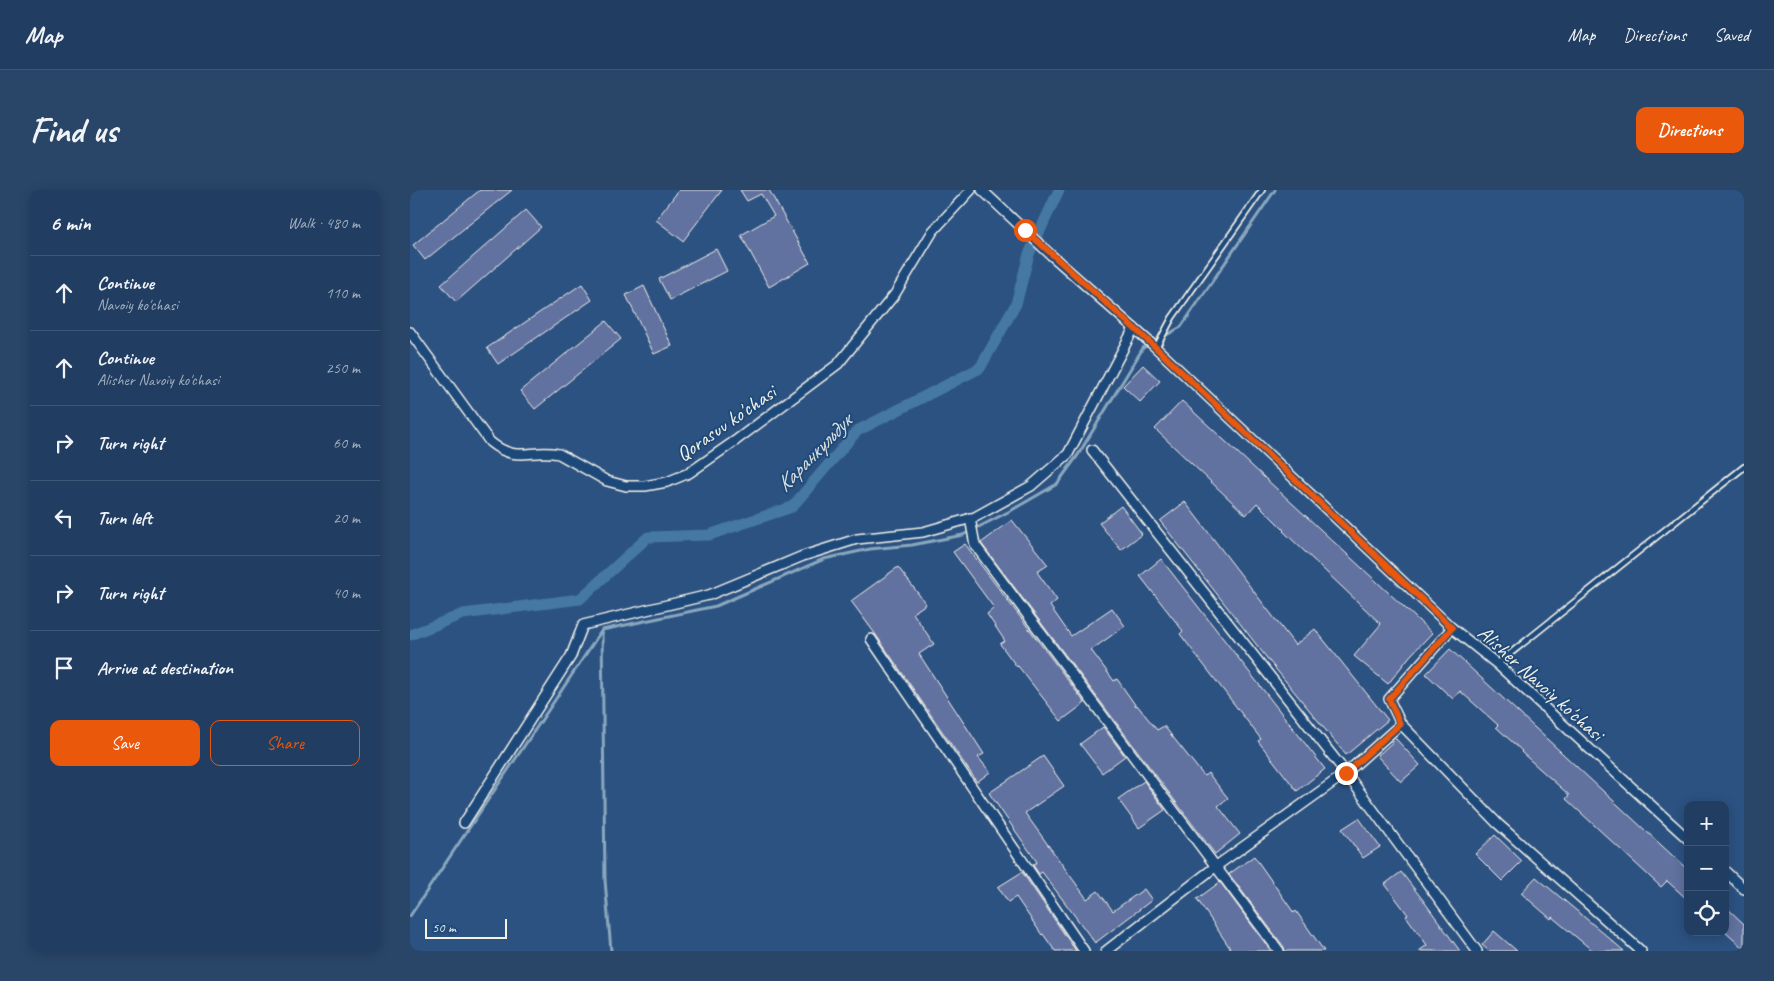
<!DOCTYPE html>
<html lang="en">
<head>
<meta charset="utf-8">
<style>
  body { margin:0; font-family:Caveat,sans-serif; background:#294568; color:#f1f3f6 }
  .controls { position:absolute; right:15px; bottom:15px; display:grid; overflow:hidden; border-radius:10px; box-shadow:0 2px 12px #0003 }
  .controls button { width:45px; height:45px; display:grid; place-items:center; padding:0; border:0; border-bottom:1px solid #3e5777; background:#213e62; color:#f1f3f6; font:25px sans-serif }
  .scale { position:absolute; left:15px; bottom:12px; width:82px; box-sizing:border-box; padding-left:5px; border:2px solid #f4f1e8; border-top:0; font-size:14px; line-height:18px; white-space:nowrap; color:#f4f1e8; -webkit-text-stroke:4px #1f4a7a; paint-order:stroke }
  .stop { position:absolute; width:15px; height:15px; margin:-11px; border:4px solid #ea580c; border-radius:50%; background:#fff }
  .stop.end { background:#ea580c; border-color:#fff; box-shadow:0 1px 5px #0008 }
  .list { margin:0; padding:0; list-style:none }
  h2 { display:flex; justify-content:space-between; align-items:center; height:65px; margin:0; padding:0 20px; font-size:21px }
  h2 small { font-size:16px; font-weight:400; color:#a2aebe }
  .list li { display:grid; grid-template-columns:32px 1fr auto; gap:15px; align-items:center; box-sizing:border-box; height:75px; padding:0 20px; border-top:1px solid #3e5777 }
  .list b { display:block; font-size:19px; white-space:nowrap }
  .list p { margin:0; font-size:16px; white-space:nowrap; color:#a2aebe }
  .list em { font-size:16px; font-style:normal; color:#a2aebe }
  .actions { display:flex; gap:10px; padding:15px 20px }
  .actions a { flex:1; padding:11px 0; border:1px solid #ea580c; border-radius:10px; text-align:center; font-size:18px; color:#ea580c }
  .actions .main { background:#ea580c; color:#fff }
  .icon { flex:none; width:28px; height:28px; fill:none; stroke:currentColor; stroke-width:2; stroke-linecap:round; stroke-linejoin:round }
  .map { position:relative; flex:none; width:1334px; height:761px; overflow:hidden; border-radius:10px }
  header { display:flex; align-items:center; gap:30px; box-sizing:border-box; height:70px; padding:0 25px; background:#213e62; border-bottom:1px solid #3e5777 }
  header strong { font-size:24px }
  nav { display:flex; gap:28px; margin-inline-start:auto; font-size:18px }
  .intro { display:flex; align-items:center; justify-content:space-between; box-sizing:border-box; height:120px; padding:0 30px }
  h1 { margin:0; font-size:35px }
  .button { padding:12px 22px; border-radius:10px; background:#ea580c; color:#fff; font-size:18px; font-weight:700 }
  main { display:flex; gap:30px; padding:0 30px }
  aside { flex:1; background:#213e62; border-radius:10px; box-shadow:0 2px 12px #0003 }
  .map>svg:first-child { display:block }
</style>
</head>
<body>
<header>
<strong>Map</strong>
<nav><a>Map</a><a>Directions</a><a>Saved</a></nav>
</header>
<div class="intro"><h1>Find us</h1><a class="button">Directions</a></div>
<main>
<aside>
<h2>6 min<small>Walk · 480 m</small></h2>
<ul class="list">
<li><svg class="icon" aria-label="ahead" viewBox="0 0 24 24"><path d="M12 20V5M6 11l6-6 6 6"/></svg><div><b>Continue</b><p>Navoiy ko'chasi</p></div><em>110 m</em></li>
<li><svg class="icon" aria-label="ahead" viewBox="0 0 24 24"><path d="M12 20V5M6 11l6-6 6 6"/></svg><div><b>Continue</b><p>Alisher Navoiy ko'chasi</p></div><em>250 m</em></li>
<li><svg class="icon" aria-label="right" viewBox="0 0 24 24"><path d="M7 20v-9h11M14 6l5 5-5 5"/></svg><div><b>Turn right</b></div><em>60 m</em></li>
<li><svg class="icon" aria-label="left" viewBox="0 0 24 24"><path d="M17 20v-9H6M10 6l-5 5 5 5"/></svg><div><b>Turn left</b></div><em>20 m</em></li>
<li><svg class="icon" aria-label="right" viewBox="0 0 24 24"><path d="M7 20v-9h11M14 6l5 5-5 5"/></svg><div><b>Turn right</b></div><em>40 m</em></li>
<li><svg class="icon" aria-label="arrive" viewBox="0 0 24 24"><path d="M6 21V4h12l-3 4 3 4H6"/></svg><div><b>Arrive at destination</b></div></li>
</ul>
<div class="actions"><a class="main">Save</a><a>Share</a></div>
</aside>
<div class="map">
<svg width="1334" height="761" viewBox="0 0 1334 761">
  <rect width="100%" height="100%" fill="#2c5282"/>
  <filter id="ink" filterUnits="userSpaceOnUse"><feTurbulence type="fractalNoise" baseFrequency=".02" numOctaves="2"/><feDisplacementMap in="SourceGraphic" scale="10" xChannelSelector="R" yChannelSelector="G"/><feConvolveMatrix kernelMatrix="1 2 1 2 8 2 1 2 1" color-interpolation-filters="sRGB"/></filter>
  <g filter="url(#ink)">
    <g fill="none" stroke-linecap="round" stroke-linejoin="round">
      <g stroke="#8aa8be" stroke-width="3">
        <path d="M192 440 195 690 201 761"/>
        <path d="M0 726 192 440 306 416 414 369 460 359 502 355 553 345 602 320 647 294 668 265 733 158 771 137 865 0"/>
      </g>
      <path stroke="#4478a2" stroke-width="11" d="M0 445 53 424 170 409 238 347 299 345 382 317 447 241 570 178 606 114 619 64 649 0"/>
    </g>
    <g fill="#6272a0" stroke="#f4f1e8">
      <path d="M70 0H102L15 70 3 55Z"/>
      <path d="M269 0H312L273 51 246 30Z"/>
      <path d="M330 0H359L400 73 359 97 331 45 364 26 351 4 337 11Z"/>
      <path d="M116 20 131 37 46 112 31 95Z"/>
      <path d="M306 59 317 81 260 110 249 89Z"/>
      <path d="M172 94 182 110 88 174 77 158Z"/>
      <path d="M234 96 262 156 244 164 216 105Z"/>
      <path d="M196 131 211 149 125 219 110 201Z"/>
      <path d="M733 175 750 191 730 212 713 196Z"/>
      <path d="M772 211 1022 443 1000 466 978 494 944 466 971 434 873 341 874 340 847 313 836 325 745 239Z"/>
      <path d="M775 312 885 455 905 439 978 530 936 565 860 472 750 331Z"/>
      <path d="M711 316 732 344 711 360 689 333Z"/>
      <path d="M602 330 638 375 627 382 647 410 640 416 661 446 702 418 715 436 681 460 704 491 707 489 726 516 727 515 747 540 754 536 794 586 798 583 818 608 808 616 830 644 805 664 571 353Z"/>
      <path d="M555 354 675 513 651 531 608 476 607 477 590 454 595 451 577 424 584 418 543 362Z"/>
      <path d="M751 369 915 579 887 601 848 551 851 549 770 444 773 441 730 386Z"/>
      <path d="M488 377 516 414 503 423 524 454 509 464 574 564 568 567 580 582 567 592 466 445 441 411Z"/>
      <path d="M1040 459 1278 680V710L1257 691 1251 697 1224 672 1156 609 1159 605 1111 562 1112 561 1086 537 1088 535 1050 501 1043 509 1016 484Z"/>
      <path d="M693 537 715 566 692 583 670 554Z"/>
      <path d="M986 549 1010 575 991 592 967 566Z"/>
      <path d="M633 566 654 596 615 623 677 709 688 701 703 721 734 699 742 710 685 753 632 682 629 684 623 675 627 672 579 603Z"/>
      <path d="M734 591 755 620 729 638 708 609Z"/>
      <path d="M949 628 970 657 953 668 932 639Z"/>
      <path d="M1085 645 1112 671 1092 691 1065 664Z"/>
      <path d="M844 666 884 723 886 721 914 761H875L874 757 819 684Z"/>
      <path d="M612 682 666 761H645L633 744 632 745 606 707 598 712 588 697Z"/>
      <path d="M991 682 1013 710 1050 761H1009L1017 755 996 726 998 725 975 694Z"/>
      <path d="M1126 687 1191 741 1214 761H1183L1142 727 1141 729 1111 703Z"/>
      <path d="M810 692 861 761H822L787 709Z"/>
      <path d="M1315 716 1334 734V759L1315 742Z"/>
      <path d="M1084 741 1107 761H1079L1072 755Z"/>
    </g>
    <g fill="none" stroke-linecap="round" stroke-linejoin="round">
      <g stroke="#f4f1e8" stroke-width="8">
        <g id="service">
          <path d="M746 158 762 128 852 0"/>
          <path d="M1087 474 1334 277"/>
        </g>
      </g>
      <g stroke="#f4f1e8" stroke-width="12">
        <g id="minor">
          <path d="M572 0 641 65 743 155 1042 438 1087 474 1278 649"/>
          <path d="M0 142 80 252C107 274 121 258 149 264L197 291 216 296H235L257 292 279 283 325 251 428 174 485 104 523 41 561 0"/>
          <path d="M682 260 936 583 1067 761"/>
          <path d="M560 328 565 355 869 761"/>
          <path d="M1042 438 979 509 991 534 1087 633 1231 761"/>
          <path d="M461 449 674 761"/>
          <path d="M54 633 161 466 173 435 299 405 393 366 447 349 513 342 565 327 621 296 658 264 724 138"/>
          <path d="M1315 681 1334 699"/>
          <path d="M696 761 805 677 936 583 991 534"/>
        </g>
      </g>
      <use href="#service" stroke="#1f4a7a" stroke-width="4.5"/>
      <use href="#minor" stroke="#1f4a7a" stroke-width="9"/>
    </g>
  </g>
  <g fill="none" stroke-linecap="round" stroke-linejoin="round" filter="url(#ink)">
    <path stroke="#ea580c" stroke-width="6" d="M615 40 743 155 1042 438 979 509 990 534 936 583"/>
  </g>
  <g text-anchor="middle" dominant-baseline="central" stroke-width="4" stroke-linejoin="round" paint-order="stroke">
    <g font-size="21" fill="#f4f1e8" stroke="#1f4a7a">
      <text transform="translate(316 233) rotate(-35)">Qorasuv ko'chasi</text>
      <text transform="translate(1131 493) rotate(42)">Alisher Navoiy ko'chasi</text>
    </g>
    <g font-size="22" font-style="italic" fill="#dadfde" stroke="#1f4a7a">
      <text transform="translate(404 263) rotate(-46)">Каранкульдук</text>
    </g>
  </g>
</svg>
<div class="controls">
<button>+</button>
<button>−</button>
<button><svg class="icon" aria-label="locate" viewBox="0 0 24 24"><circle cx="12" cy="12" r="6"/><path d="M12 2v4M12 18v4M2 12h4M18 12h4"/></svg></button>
</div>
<div class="scale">50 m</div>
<div class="stop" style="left:615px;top:40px"></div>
<div class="stop end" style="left:936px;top:583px"></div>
</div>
</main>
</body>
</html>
